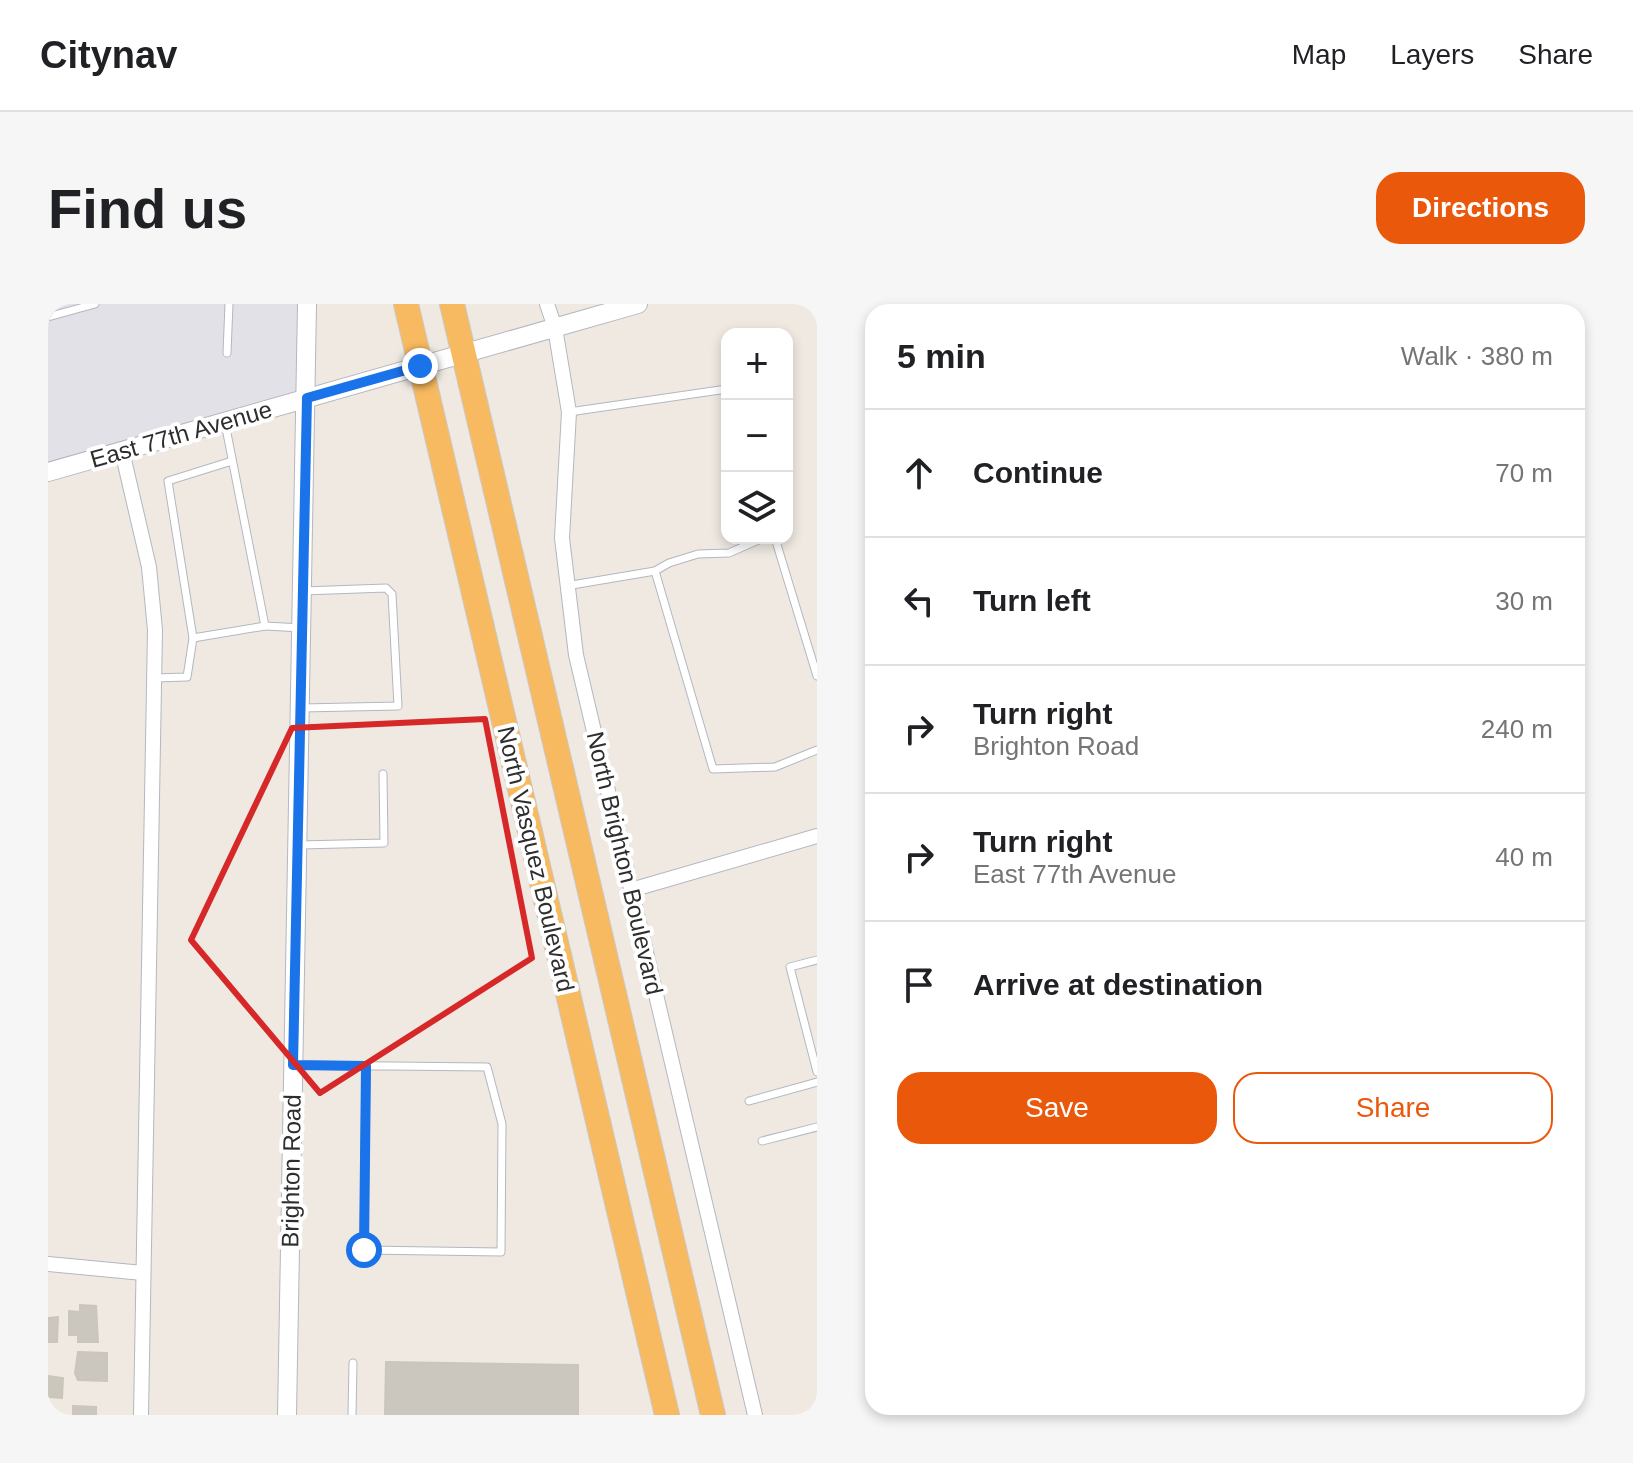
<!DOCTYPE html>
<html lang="en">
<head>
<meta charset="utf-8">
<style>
  body { margin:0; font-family:Arial,sans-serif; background:#f6f6f6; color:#202124 }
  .controls { position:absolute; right:24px; top:24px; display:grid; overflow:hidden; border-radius:16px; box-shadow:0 4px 12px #0003 }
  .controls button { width:72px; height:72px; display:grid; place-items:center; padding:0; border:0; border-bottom:2px solid #e0e0e0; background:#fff; color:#202124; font:40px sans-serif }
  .stop { position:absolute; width:24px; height:24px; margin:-18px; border:6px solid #1a73e8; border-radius:50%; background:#fff }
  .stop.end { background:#1a73e8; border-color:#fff; box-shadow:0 2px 8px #0008 }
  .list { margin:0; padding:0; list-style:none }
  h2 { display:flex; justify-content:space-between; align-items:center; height:104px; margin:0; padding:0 32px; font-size:34px }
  h2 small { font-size:26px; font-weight:400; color:#757577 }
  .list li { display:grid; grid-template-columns:52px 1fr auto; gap:24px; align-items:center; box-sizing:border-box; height:128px; padding:0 32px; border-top:2px solid #e0e0e0 }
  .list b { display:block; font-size:30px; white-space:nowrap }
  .list p { margin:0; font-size:26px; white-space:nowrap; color:#757577 }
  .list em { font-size:26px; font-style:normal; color:#757577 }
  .actions { display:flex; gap:16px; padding:24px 32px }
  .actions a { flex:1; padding:18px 0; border:2px solid #ea580c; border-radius:24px; text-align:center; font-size:28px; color:#ea580c }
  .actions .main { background:#ea580c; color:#fff }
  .icon { flex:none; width:44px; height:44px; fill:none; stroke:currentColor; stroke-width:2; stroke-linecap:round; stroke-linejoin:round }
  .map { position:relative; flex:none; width:769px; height:1111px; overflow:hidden; border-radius:24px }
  header { display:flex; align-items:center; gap:48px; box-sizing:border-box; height:112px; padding:0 40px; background:#fff; border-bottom:2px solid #e0e0e0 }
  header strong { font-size:38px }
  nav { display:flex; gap:44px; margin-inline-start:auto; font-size:28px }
  .intro { display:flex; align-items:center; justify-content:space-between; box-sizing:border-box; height:192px; padding:0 48px }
  h1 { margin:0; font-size:56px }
  .button { padding:20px 36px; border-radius:24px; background:#ea580c; color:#fff; font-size:28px; font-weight:700 }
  main { display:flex; gap:48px; padding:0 48px }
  aside { flex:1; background:#fff; border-radius:24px; box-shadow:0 4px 12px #0003 }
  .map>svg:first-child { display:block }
</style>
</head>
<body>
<header>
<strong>Citynav</strong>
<nav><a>Map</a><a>Layers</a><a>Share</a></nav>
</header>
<div class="intro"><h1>Find us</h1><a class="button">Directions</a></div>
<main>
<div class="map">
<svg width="769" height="1111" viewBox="0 0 769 1111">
  <rect width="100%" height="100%" fill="#efe9e1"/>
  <path fill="#e3e1e8" d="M0 0H258V88L0 169Z"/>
  <g fill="#cbc7bf" stroke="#cbc5ba" stroke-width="2">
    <path d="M32 1001 48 1002 50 1038H30V1031H21V1007L32 1008Z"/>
    <path d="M10 1013 9 1038H0V1014Z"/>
    <path d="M30 1048 59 1049V1077L30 1076 27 1069Z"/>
    <path d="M338 1058 530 1061V1111H337Z"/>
    <path d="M0 1072 15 1074 14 1094 0 1093Z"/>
    <path d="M25 1102 48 1103V1111H25Z"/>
  </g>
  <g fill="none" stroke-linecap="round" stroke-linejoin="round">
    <g stroke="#b4b7c1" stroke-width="9">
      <g id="service">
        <path d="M0 13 47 0"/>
        <path d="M179 49 181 0"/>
        <path d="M521 108 679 85"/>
        <path d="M177 119 217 322 254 324"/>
        <path d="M184 157 120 177 145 334 217 322"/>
        <path d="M715 234 681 249 650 250 621 259 607 267 665 465 727 463 769 446"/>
        <path d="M727 234 769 372"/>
        <path d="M518 282 607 267"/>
        <path d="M106 374 139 373 145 334"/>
        <path d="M254 404 350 402 344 290 338 284 255 287"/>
        <path d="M251 541 336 539 335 470"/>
        <path d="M769 656 742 663 769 768"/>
        <path d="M247 761 439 763 454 820 453 948 316 946 318 762"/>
        <path d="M701 797 769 778"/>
        <path d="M714 837 769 823"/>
        <path d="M304 1111 305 1059"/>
      </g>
    </g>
    <g stroke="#b4b7c1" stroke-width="16">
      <g id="minor">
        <path d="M499 0 507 24 521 108 514 234 528 351 707 1111"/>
        <path d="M74 147 101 263 107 326 93 1111"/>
        <path d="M583 586 769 532"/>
        <path d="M0 960 95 969"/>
      </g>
    </g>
    <g stroke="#b4b7c1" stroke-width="20">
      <g id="tertiary">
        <path d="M0 168 590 0"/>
        <path d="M239 1111 259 0"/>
      </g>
    </g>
    <g stroke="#c9c9c9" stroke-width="26">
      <g id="trunk">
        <path d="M358 0 619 1111"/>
        <path d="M404 0 665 1111"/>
      </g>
    </g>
    <use href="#service" stroke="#fff" stroke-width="7"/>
    <use href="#minor" stroke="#fff" stroke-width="14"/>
    <use href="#tertiary" stroke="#fff" stroke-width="18"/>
    <use href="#trunk" stroke="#f8ba60" stroke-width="24"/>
  </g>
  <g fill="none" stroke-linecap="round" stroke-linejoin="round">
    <path stroke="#1a73e8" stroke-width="10" d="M316 946 318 762 245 761 259 94 372 62"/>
  </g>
  <path fill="none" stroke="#d62828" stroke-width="6" stroke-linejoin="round" d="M437 415 484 654 272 789 143 636 244 424Z"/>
  <g text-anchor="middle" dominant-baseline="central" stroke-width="8" stroke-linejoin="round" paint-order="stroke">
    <g font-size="24" fill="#2e2e2e" stroke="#fff">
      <text transform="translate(133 130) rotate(-16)">East 77th Avenue</text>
      <text transform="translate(488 555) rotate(77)">North Vasquez Boulevard</text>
      <text transform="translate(577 559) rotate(77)">North Brighton Boulevard</text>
      <text transform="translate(243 867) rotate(-89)">Brighton Road</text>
    </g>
  </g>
</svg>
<div class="controls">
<button>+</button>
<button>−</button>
<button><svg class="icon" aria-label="layers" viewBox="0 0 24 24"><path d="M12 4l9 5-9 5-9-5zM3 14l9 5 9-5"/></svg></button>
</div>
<div class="stop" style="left:316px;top:946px"></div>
<div class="stop end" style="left:372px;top:62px"></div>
</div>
<aside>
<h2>5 min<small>Walk · 380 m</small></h2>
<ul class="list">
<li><svg class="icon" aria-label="ahead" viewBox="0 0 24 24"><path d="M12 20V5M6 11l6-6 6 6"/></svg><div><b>Continue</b></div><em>70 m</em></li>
<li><svg class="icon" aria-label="left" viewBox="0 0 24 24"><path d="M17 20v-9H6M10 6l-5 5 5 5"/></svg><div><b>Turn left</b></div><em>30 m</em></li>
<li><svg class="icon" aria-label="right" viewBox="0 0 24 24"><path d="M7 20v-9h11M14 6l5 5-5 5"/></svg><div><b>Turn right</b><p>Brighton Road</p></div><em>240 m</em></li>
<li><svg class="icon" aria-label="right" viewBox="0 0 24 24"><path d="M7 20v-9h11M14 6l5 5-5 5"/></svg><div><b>Turn right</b><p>East 77th Avenue</p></div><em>40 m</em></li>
<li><svg class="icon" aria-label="arrive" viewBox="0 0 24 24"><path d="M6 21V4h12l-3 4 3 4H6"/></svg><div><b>Arrive at destination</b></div></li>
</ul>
<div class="actions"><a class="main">Save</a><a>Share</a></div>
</aside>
</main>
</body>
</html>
